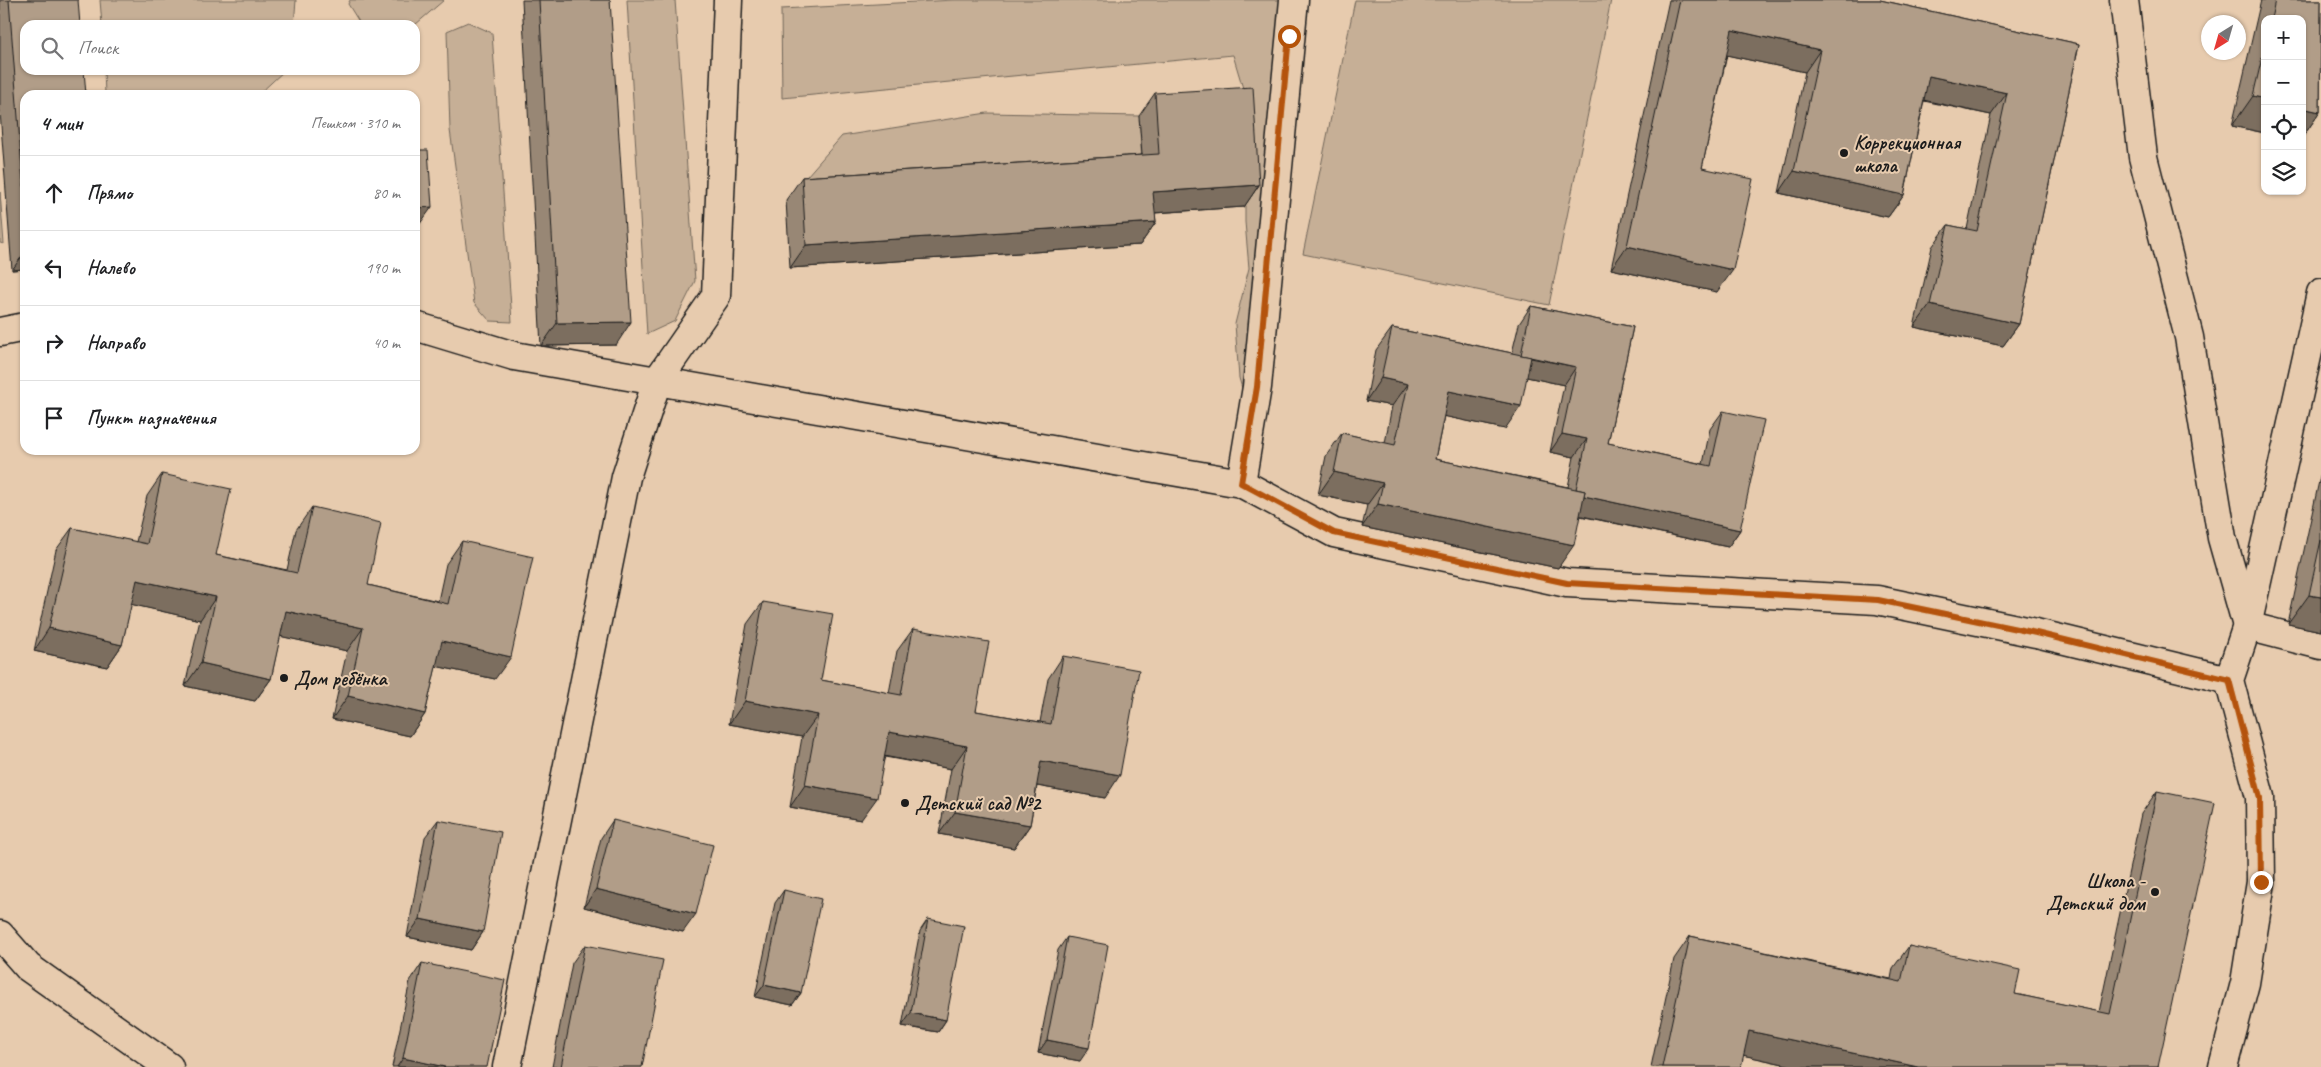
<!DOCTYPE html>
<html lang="ru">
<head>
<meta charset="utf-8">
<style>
  body { margin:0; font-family:Caveat,sans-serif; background:#f6f6f6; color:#202124 }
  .controls { position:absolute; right:15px; top:15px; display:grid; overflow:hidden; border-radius:10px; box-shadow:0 1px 4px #0004 }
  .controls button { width:45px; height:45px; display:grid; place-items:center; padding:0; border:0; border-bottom:1px solid #e0e0e0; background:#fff; color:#202124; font:25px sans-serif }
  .compass { position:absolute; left:2201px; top:15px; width:45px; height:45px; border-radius:50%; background:#fff; box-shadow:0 1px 4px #0004; rotate:217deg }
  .stop { position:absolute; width:15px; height:15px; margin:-11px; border:4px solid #b45309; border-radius:50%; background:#fff }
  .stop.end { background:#b45309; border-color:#fff; box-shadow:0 1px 5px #0008 }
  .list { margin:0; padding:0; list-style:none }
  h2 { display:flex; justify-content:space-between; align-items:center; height:65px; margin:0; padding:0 20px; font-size:21px }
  h2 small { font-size:16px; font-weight:400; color:#757577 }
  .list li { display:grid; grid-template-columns:32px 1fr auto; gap:15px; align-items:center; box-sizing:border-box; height:75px; padding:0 20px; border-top:1px solid #e0e0e0 }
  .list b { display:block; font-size:19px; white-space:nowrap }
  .list em { font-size:16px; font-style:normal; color:#757577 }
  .icon { flex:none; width:28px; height:28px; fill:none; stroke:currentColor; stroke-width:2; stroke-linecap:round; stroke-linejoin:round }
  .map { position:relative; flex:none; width:2321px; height:1067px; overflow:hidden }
  .search { position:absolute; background:#fff; box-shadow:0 1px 4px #0004; left:20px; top:20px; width:400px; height:55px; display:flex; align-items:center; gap:12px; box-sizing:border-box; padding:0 18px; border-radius:15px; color:#757577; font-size:19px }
  .panel { position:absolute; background:#fff; box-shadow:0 1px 4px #0004; left:20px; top:90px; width:400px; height:365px; border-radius:15px }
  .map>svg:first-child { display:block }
</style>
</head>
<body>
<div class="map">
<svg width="2321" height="1067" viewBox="0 0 2321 1067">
  <rect width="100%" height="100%" fill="#e7cbae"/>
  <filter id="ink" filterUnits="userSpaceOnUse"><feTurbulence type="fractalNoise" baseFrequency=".02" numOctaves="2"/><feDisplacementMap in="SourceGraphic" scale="10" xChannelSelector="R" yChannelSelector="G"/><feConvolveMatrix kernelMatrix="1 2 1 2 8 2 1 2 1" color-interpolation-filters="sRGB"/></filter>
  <g filter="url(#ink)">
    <g fill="#c6af96" stroke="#716659">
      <path d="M100 0H296L294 25H102Z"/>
      <path d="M350 0H444L415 25H361L348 4Z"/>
      <path d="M627 0H675L695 281 675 321 647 334Z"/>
      <path d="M954 0H1283L1246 402 1239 378 1235 324 1249 268 1245 222V95L1233 55 782 98 781 9Z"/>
      <path d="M1355 0H1611L1549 305 1303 254Z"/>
      <path d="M468 22 492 33 512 322 490 321 474 303 450 130 447 31Z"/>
      <path d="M104 70H285L258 95H105Z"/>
      <path d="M987 113 1139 116 1143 176 786 200 842 136Z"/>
      <path d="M0 192 4 244 0 243Z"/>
    </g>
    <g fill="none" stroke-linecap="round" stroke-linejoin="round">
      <g stroke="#1c1c1c" stroke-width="31">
        <g id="minor">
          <path d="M2124 0 2143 157 2189 337 2222 538 2247 626 2321 645"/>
          <path d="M415 326 514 356 1241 483 1334 533 1567 583 1877 600 2036 633 2229 680"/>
          <path d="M0 332 25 327"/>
          <path d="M1241 483 1257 387 1294 0"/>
          <path d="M0 935 28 967 169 1067"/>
          <path d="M507 1067 626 477 657 381 716 296 728 0"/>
          <path d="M2223 1067 2245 983 2261 882 2260 797 2229 680 2247 626 2321 293"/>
        </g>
      </g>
      <use href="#minor" stroke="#e7cbae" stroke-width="28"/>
    </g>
    <g fill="#988775" stroke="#1c1c1c" fill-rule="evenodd">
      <path d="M0 0H78L25 95V269L12 270 0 112Z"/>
      <path d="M522 0H610L616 345 541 346Z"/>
      <path d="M1669 0H1880L2079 44 2019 324 2003 346 1914 327 1932 247 1948 225 1967 229 1991 115 1924 101 1904 195 1888 217 1779 193 1805 72 1727 55 1702 168 1717 292 1611 269Z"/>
      <path d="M2261 0H2321L2320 112 2302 138V19H2265V133L2232 126Z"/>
      <path d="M1155 93 1259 185 1244 207 1155 213 1156 222 1140 245 790 268 786 200 802 177 1142 155 1139 116Z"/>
      <path d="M1531 306 1633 327 1608 443 1703 464 1710 429 1723 411 1740 530 1728 547 1580 516 1558 568 1362 527 1367 505 1318 495 1326 456 1342 433 1385 443 1392 406 1366 401 1376 350 1392 328 1512 353 1519 324ZM1527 377 1564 385 1550 452 1574 457 1568 487 1435 459 1444 416 1505 429Z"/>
      <path d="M2321 472V631L2288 624Z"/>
      <path d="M162 474 216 555 287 570 296 530 312 507 368 585 438 601 446 564 462 541 495 679 436 666 425 714 410 736 332 719 347 651 280 636 271 679 255 701 185 686 200 620 131 604 122 645 107 667 34 651 56 550 72 528 136 542 147 496Z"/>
      <path d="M763 602 821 680 889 693 897 651 913 629 976 711 1040 722 1048 679 1063 656 1105 798 1037 786 1030 825 1014 848 939 834 951 769 885 757 861 820 790 807 802 737 729 724 747 624Z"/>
      <path d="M2157 791 2158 1067H1797L1743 1055 1741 1067H1651L1674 959 1690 936 1891 979 1893 968 1909 946 2015 994 2099 1012 2141 814Z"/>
      <path d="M438 820 483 932 471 950 407 937 425 837Z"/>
      <path d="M613 820 683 932 584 907 601 838Z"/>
      <path d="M784 890 801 993 792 1005 755 997 775 903Z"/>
      <path d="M928 919 946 1020 938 1032 902 1026 920 931Z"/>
      <path d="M1067 937 1080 1061 1038 1053 1058 950Z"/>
      <path d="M585 945 642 1067H552L572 963Z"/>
      <path d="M422 963 487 1067H392L410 981Z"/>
    </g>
    <g fill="#7c6e5f" stroke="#1c1c1c">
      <path d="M1732 30 1820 50 1805 72 1717 53Z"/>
      <path d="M1929 76 2007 93 1991 115 1914 98Z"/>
      <path d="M2253 96 2265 99V133L2232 126Z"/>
      <path d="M2302 108 2320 112 2302 138Z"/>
      <path d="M1794 171 1904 195 1888 217 1779 193Z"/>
      <path d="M1259 185 1244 207 1137 214 1153 192Z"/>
      <path d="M432 207 419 225H415V208Z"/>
      <path d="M1156 222 1140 245 790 268 806 245Z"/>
      <path d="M1627 246 1733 270 1717 292 1611 269Z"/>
      <path d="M25 252V269L12 270Z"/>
      <path d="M1930 305 2019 324 2003 346 1914 327Z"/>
      <path d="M631 322 616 345 541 346 557 323Z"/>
      <path d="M1521 356 1576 367 1564 385 1508 373Z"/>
      <path d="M1381 378 1408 384 1392 406 1366 401Z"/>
      <path d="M1449 391 1521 406 1505 429 1433 414Z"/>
      <path d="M1562 434 1587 439 1574 457 1550 452Z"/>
      <path d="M1334 472 1383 483 1367 505 1318 495Z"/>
      <path d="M1575 494 1740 530 1728 547 1563 512Z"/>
      <path d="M1378 504 1574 545 1558 568 1362 527Z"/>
      <path d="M137 580 216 597 200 620 121 602Z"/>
      <path d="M2309 595 2321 597V631L2288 624Z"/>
      <path d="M286 611 363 628 347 651 270 634Z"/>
      <path d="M49 628 122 645 107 667 34 651Z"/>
      <path d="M442 641 511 657 495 679 426 664Z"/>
      <path d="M201 663 271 679 255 701 185 686Z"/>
      <path d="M348 696 425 714 410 736 332 719Z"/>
      <path d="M745 701 818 715 802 737 729 724Z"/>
      <path d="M889 732 967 746 951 769 873 754Z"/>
      <path d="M1041 761 1120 775 1105 798 1026 784Z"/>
      <path d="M805 785 877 798 861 820 790 807Z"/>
      <path d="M955 812 1030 825 1014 848 939 834Z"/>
      <path d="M596 889 696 914 683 932 584 907Z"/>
      <path d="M420 919 483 932 471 950 407 937Z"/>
      <path d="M764 985 801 993 792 1005 755 997Z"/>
      <path d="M911 1013 946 1020 938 1032 902 1026Z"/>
      <path d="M1749 1031 1918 1067H1797L1733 1053Z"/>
      <path d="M1047 1040 1089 1048 1080 1061 1038 1053Z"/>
      <path d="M403 1058 445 1067H397Z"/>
    </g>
    <g fill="#b19d88" stroke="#1c1c1c">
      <path d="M9 0H78L80 25H25V70H84L86 95H25V208Z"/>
      <path d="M539 0H610L631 322 557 323Z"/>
      <path d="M1680 0H1880L2079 44 2019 324 1930 305 1948 225 1977 231 2007 93 1929 76 1904 195 1794 171 1820 50 1732 30 1702 168 1753 179 1733 270 1627 246Z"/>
      <path d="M2275 0H2321L2320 112 2302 108V19H2271Z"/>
      <path d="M2265 45V99L2253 96Z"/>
      <path d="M1253 87 1259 185 1153 192 1156 222 806 245 802 177 1159 154 1155 93Z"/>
      <path d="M415 150H428L432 207 415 208Z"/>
      <path d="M1531 306 1633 327 1608 443 1711 466 1723 411 1764 420 1740 530 1584 496 1585 491 1576 489 1587 439 1562 434 1576 367 1521 355Z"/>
      <path d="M1392 328 1531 357 1521 406 1449 391 1435 459 1585 491 1574 545 1378 504 1383 483 1334 472 1342 433 1395 445 1408 384 1381 378Z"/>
      <path d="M162 474 231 489 216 555 297 573 312 507 381 523 368 585 448 604 462 541 533 557 511 657 442 641 425 714 348 696 363 628 286 611 271 679 201 663 216 597 137 580 122 645 49 628 72 528 147 544Z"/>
      <path d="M2321 540V597L2309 595Z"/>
      <path d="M763 602 833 614 821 680 901 695 913 629 989 642 976 711 1051 724 1063 656 1139 670 1120 775 1041 761 1030 825 955 812 967 746 889 732 877 798 805 785 818 715 745 701Z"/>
      <path d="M2157 791 2215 803 2158 1067H1918L1749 1031 1741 1067H1662L1690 936 1901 982 1909 946 2020 970 2015 994 2110 1014Z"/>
      <path d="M438 820 501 832 483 932 420 919Z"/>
      <path d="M613 820 713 845 696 914 596 889Z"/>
      <path d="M784 890 821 899 801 993 764 985Z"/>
      <path d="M928 919 964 926 946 1020 911 1013Z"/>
      <path d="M1067 937 1108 945 1089 1048 1047 1040Z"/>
      <path d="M585 945 663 960 642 1067H561Z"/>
      <path d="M422 963 505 980 487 1067H445L403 1058Z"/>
    </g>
  </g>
  <g fill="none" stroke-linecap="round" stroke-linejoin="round" filter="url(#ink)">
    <path stroke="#b45309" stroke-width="6" d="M1289 36 1257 387 1241 483 1334 533 1567 583 1878 600 2036 633 2229 680 2260 798 2261 882"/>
  </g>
  <g fill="#1c1c1c" stroke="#e7cbae" stroke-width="2">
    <circle cx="1844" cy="153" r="5"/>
    <circle cx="284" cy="678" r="5"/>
    <circle cx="905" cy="803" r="5"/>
    <circle cx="2155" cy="892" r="5"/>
  </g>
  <g text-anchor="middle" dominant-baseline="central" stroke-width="4" stroke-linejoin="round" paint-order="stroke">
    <g font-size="20" font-weight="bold" fill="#1c1c1c" stroke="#e7cbae" text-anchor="start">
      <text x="1854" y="142">Коррекционная<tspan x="1854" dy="23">школа</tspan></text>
      <text x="294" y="678">Дом ребёнка</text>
      <text x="915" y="803">Детский сад №2</text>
      <text x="2145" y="880" text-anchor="end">Школа -<tspan x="2145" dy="23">Детский дом</tspan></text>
    </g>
  </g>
</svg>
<div class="controls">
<button>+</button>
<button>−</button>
<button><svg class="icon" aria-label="locate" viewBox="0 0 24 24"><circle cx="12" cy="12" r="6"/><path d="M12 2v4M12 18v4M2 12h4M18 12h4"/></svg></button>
<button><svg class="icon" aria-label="layers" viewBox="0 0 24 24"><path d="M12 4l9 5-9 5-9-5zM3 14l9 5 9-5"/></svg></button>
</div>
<svg class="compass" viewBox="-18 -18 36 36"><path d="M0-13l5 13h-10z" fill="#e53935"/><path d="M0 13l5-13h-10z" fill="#757577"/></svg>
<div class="stop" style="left:1289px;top:36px"></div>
<div class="stop end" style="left:2261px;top:882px"></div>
<div class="search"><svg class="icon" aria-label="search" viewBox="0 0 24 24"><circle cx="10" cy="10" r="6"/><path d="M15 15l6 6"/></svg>Поиск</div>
<section class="panel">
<h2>4 мин<small>Пешком · 310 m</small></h2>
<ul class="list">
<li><svg class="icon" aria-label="ahead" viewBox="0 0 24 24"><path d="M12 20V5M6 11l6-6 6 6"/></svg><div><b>Прямо</b></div><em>80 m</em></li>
<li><svg class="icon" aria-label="left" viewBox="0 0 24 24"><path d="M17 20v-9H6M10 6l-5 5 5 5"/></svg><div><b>Налево</b></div><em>190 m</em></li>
<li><svg class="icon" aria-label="right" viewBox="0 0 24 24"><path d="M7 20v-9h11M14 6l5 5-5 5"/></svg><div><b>Направо</b></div><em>40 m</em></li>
<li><svg class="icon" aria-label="arrive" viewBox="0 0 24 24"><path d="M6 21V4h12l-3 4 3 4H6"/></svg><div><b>Пункт назначения</b></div></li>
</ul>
</section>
</div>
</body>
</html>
